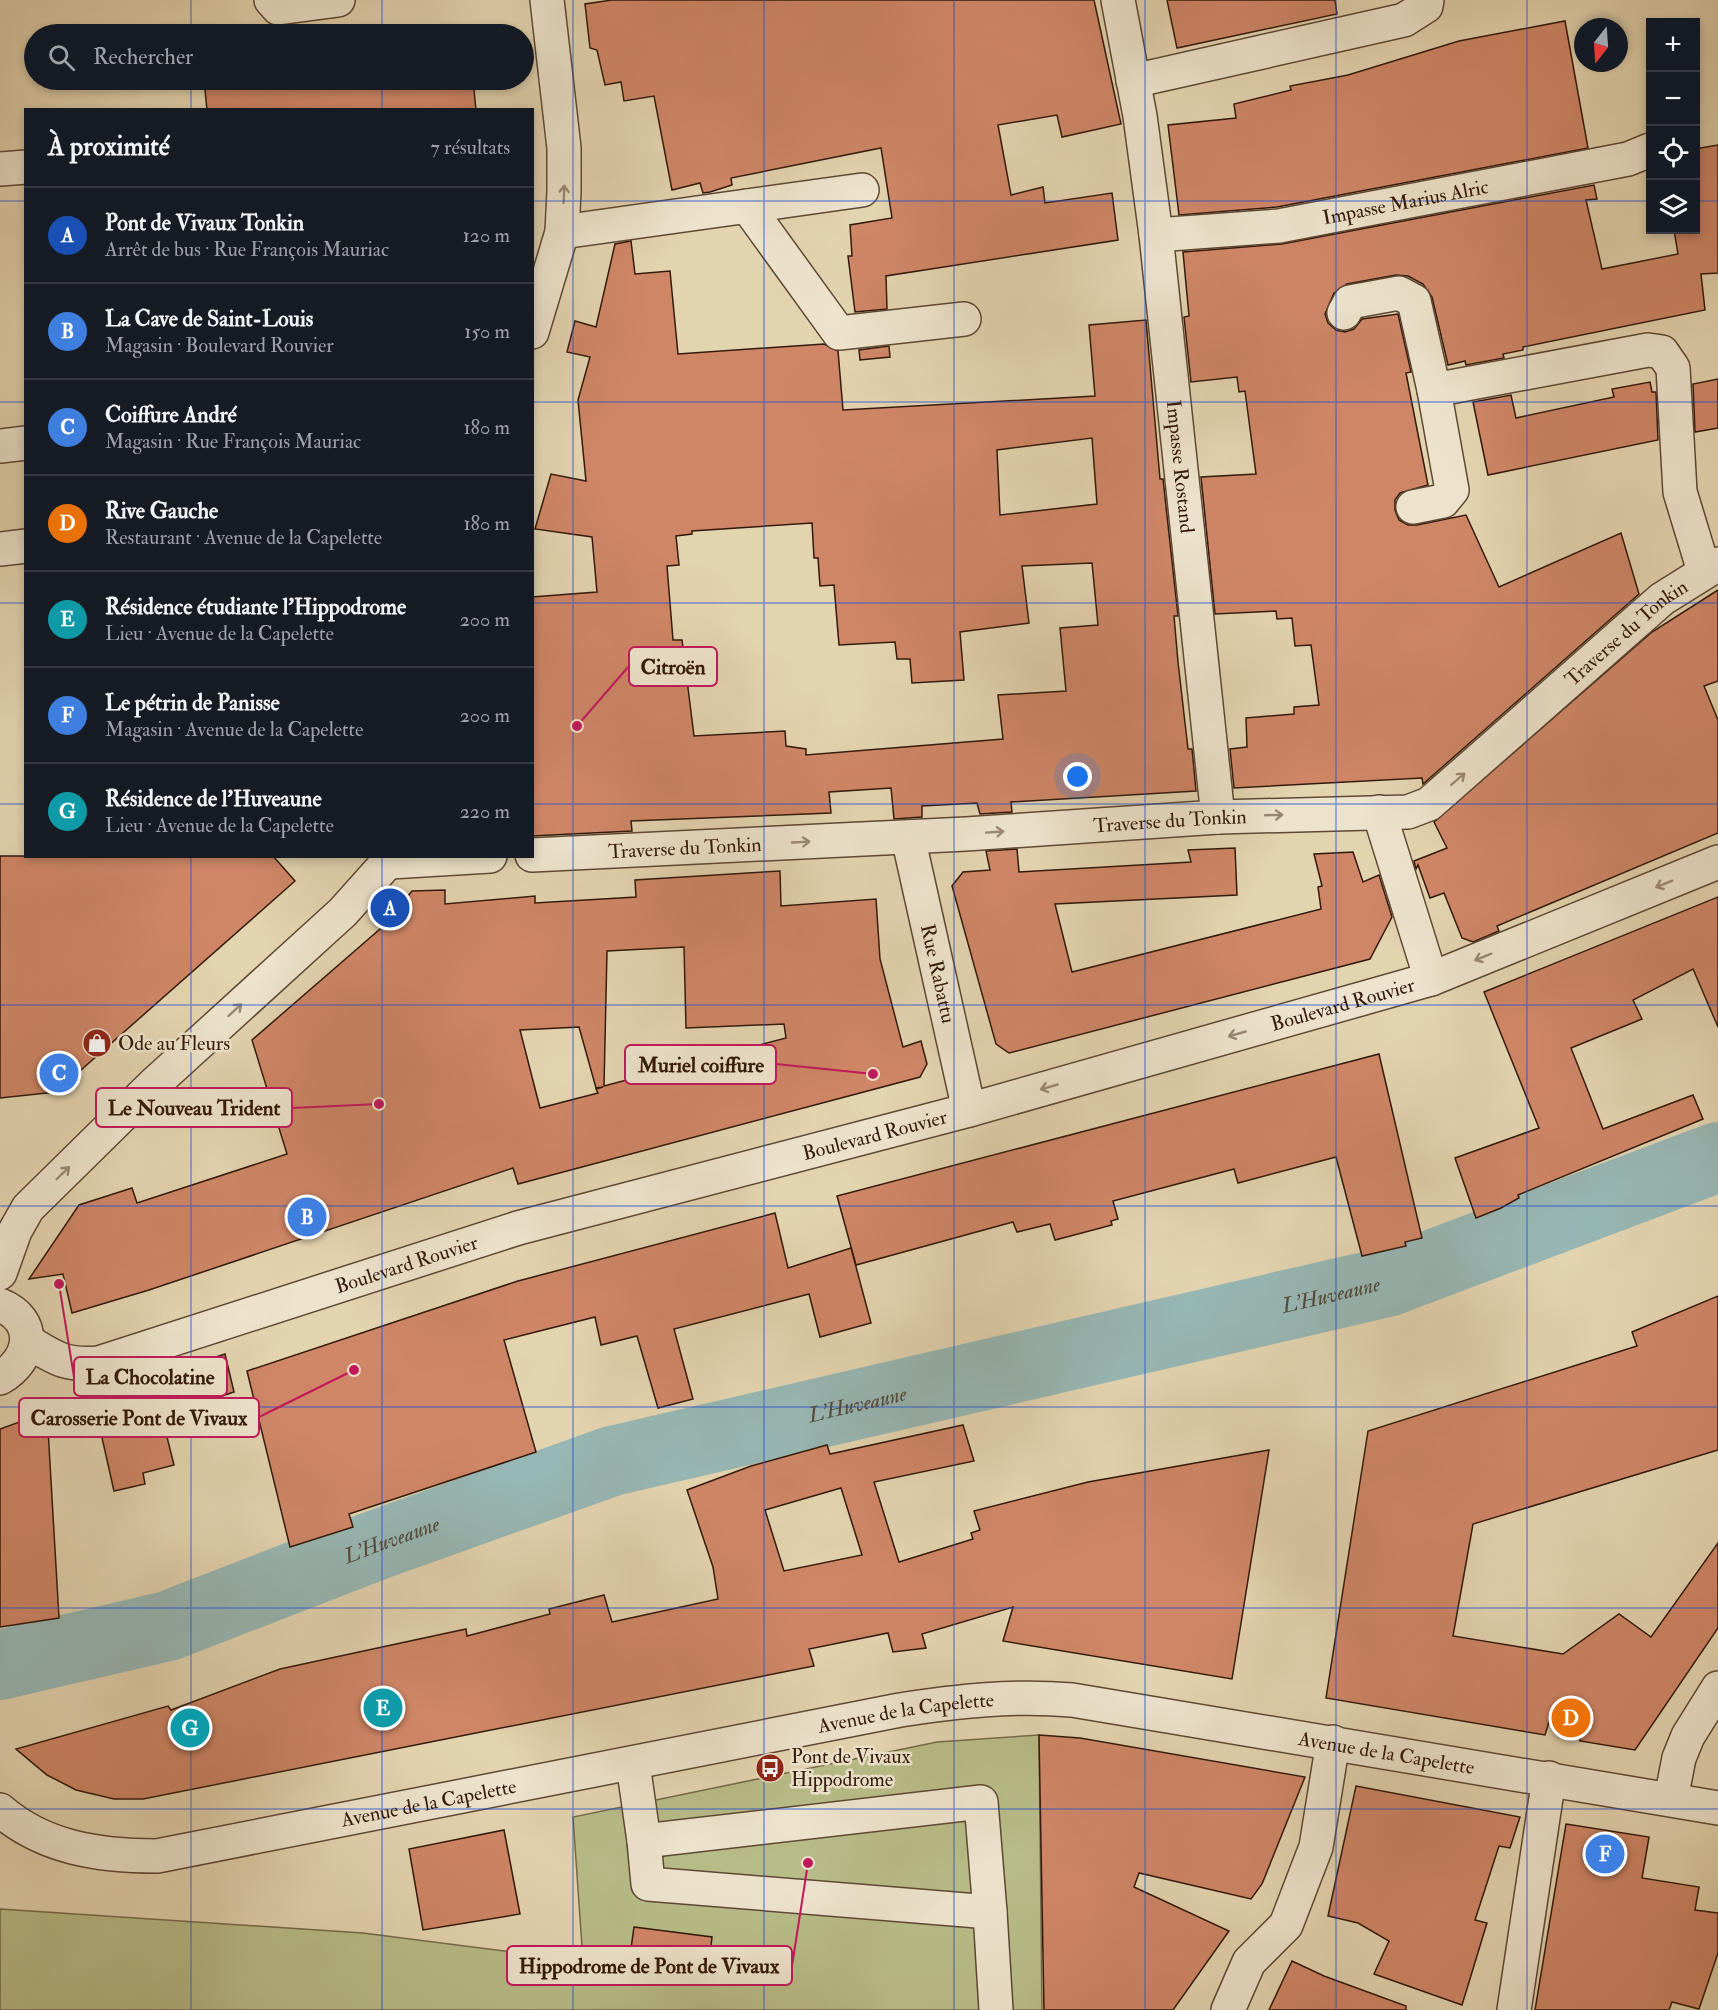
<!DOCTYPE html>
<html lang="fr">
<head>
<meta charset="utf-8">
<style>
  body { margin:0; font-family:"IM FELL Double Pica",serif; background:#242831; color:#f1f3f6 }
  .controls { position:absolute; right:18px; top:18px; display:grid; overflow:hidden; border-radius:0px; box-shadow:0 3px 9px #0003 }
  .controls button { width:54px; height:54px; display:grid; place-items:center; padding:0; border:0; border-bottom:2px solid #363941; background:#171b24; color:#f1f3f6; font:30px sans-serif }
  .compass { position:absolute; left:1574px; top:18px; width:54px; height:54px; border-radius:50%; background:#171b24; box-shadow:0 3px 9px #0003; rotate:197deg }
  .you { position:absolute; left:1078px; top:777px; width:21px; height:21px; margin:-15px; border:4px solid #fff; border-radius:50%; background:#1a73e8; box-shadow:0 0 0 9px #1a73e833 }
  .badge { display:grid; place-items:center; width:39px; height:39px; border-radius:50%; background:#c59692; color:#fff; font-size:20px; font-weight:700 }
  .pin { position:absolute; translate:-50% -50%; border:3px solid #fff; box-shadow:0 2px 6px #0006 }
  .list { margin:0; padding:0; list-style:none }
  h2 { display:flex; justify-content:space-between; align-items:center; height:78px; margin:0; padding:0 24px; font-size:26px }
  h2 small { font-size:20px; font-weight:400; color:#9ea1a6 }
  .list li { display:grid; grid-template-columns:39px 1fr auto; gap:18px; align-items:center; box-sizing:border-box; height:96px; padding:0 24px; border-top:2px solid #363941 }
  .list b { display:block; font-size:22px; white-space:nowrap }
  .list p { margin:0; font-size:20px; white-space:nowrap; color:#9ea1a6 }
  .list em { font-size:20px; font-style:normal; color:#9ea1a6 }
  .icon { flex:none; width:33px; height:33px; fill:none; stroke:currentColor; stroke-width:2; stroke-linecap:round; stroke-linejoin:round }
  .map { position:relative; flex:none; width:1718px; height:2010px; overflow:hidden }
  .search { position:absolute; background:#171b24; box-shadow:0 3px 9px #0003; left:24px; top:24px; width:510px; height:66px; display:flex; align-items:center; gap:15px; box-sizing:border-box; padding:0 21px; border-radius:33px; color:#9ea1a6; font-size:22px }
  .panel { position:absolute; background:#171b24; box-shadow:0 3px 9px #0003; left:24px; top:108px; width:510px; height:750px; border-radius:0px }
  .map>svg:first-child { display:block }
</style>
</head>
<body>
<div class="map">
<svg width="1718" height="2010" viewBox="0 0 1718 2010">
  <rect width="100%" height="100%" fill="#e3d4b0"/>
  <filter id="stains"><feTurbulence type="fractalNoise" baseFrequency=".00333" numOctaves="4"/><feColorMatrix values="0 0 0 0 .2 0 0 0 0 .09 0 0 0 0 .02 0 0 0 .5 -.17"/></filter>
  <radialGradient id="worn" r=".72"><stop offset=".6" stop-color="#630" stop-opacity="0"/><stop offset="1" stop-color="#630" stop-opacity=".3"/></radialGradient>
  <path fill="#b8bc88" stroke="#756a49" stroke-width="1.5" d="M1039 1735 1042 2010H0V1909L363 1933 583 1961 573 1817 937 1742Z"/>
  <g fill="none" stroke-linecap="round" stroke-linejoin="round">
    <path stroke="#97b7b4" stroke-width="70" id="s1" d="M0 1665 168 1626 374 1546 612 1461 1387 1282 1718 1157"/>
  </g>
  <g fill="#cf8667" stroke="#32190a" stroke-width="1.5" fill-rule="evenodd">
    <path d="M612 0H1094L1121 124 1062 137 1057 115 998 125 1011 195 1043 187 1045 203 1112 193 1118 240 886 276 887 309 855 312 848 256H852L850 225 892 218 881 148 731 178 732 185 710 192 703 193 700 183 672 190 654 96 624 101 621 82 605 85 597 50 590 48 585 4Z"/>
    <path d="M1167 0H1335L1337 14 1177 48Z"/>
    <path d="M1565 21 1588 148 1277 207 1179 215 1168 125 1236 118 1234 104 1291 90 1290 86 1348 75 1459 41Z"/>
    <path d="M391 28 392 34H336Z"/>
    <path d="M467 29V34H417Z"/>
    <path d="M204 80H473L476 110H207Z"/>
    <path d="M1718 145V273L1701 274 1705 310 1523 347V350L1503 354 1504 358 1466 365 1465 361 1448 365 1432 297 1423 284 1408 276 1396 275 1347 284 1334 293 1325 314 1328 323 1336 330 1345 332 1354 329 1362 319 1398 314 1411 372 1406 373 1428 485 1400 493 1395 500V510L1399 520 1408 525H1417L1466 515 1499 587 1621 533 1639 594 1423 784 1422 778 1234 788 1230 749 1247 747 1246 718 1294 714V707L1319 705 1311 645 1295 646 1292 618 1277 619 1276 611 1215 614 1201 477 1256 474 1245 391 1239 392 1237 377 1191 382 1184 317 1189 316 1183 252 1282 244 1594 185 1597 199 1586 200 1602 269 1678 254 1674 230H1695V149Z"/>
    <path d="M631 241 635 274 670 271 678 354 824 344 838 351 843 410 1095 396 1089 325 1146 320 1160 479H1163L1178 616H1174L1178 662 1188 749H1192L1196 791 1011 802 1012 812 980 814 977 803 922 806V817L894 819 891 788 829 792 831 813 631 821 632 831 532 836V597L597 592 592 537 535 529 551 474 586 481 578 400 590 357 567 352 575 321 596 327 615 244ZM1092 438 1097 504 1000 515 997 450ZM812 523 814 558H818L820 586 834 585 839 645 895 642 897 659H910L912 683 964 680 960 632 1029 623 1022 566 1092 563 1098 625 1060 628 1066 691 998 695 1003 739 806 755V749L786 746 785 731 694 736 682 640H673L667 566 679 565 676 536 692 534V531Z"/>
    <path d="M889 346 890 357 860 360 859 350Z"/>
    <path d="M1718 379V428L1695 432 1693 384Z"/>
    <path d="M1650 382 1652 392H1656L1658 440 1488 475 1473 402 1511 395 1516 418 1614 397 1612 389Z"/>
    <path d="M1718 590V681L1704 686 1718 720V833L1497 926 1499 931 1473 942 1462 938 1444 893 1430 898 1418 865 1416 869 1414 861 1447 848 1434 822 1652 632Z"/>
    <path d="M1235 848 1237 895 1055 904 1072 972 1321 909 1318 887 1322 886 1314 854 1353 852 1363 882 1379 875 1392 917 1370 959 1009 1053 996 1044 952 886 963 872 990 870 986 851 1017 849 1019 872 1191 862 1188 850Z"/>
    <path d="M0 856H273L295 881 56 1092 0 1098Z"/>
    <path d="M780 871 781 906 876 899 880 959 903 1047 921 1041 927 1064 920 1077 518 1184 513 1168 149 1290 72 1313 63 1274 29 1279 79 1205 132 1188 137 1203 287 1154 252 1040 380 929 412 891 445 890V904L535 896V903L636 897 635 880ZM684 947 686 1028 784 1024 786 1038 604 1086 607 951ZM579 1027 596 1088 603 1087 596 1089 598 1093 540 1108 520 1030Z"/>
    <path d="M1718 897V1027L1693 969 1633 1000 1642 1019 1571 1048 1603 1129 1693 1095 1703 1119 1518 1195 1519 1198 1501 1208 1476 1218 1455 1158 1539 1128 1484 992Z"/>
    <path d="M1379 1054 1422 1238 1405 1242 1406 1246 1362 1256 1336 1157 1238 1183 1234 1169 1113 1201 1118 1219 1111 1221 1112 1225 1055 1240 1050 1224 1017 1232 1013 1222 856 1265 837 1196Z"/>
    <path d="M775 1213 788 1268 851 1248 871 1323 820 1337 809 1294 674 1329 693 1399 658 1408 637 1336 601 1345 595 1317 504 1340 536 1452 349 1514 353 1527 290 1547 247 1371 518 1281Z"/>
    <path d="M1718 1296V1450L1473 1524 1453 1636 1563 1654 1619 1614 1651 1637 1718 1543V1628L1635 1750 1580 1741 1584 1713 1554 1706 1545 1735 1326 1698 1368 1431 1637 1346 1632 1332Z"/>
    <path d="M225 1354 234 1392 173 1412 164 1374Z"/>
    <path d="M159 1405 174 1465 143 1473 145 1484 114 1491 98 1420Z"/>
    <path d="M47 1412 59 1618 0 1627V1429Z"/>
    <path d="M963 1425 974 1461 874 1482 899 1562 973 1539 971 1533 980 1530 974 1511 1088 1482 1269 1450 1232 1679 1003 1641 1013 1607 922 1634 926 1648 893 1652 888 1633 809 1649 814 1666 143 1799H114L76 1790 47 1775 16 1749 168 1706 171 1710 280 1669 466 1629 467 1636 550 1614 549 1609 604 1595 612 1622 718 1599 713 1567 687 1490 751 1466 827 1445 830 1454ZM841 1488 862 1555 784 1571 765 1510Z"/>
    <path d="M1039 1735 1080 1738 1305 1777 1262 1884 1251 1899 1139 1873 1134 1887 1229 1931 1173 2010H1044Z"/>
    <path d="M1356 1786 1520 1817 1510 1848 1499 1846 1475 1920 1487 1923 1462 2005 1374 1974 1389 1941 1358 1923 1328 1916Z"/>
    <path d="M1566 1824 1649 1837 1642 1878 1699 1887 1695 1910 1718 1913V1953L1699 2009 1672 2002 1669 2010H1535Z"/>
    <path d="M504 1830 520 1914 423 1930 409 1849Z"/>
    <path d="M634 1927 712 1937 708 1972 629 1963Z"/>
    <path d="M1292 1961 1324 1976 1406 2006V2010H1269Z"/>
  </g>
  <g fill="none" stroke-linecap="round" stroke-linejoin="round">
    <g stroke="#5e4834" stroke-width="36">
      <g id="minor">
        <path d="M271 0 278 8 338 0"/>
        <path id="s2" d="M1118 0 1140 116 1156 235 1218 817"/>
        <path d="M1133 81 1404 20 1426 6 1427 0"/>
        <path d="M0 169 26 167"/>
        <path d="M747 206 839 333 964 319"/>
        <path d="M562 232 862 190"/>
        <path id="s3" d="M1156 235 1279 226 1628 159 1650 150"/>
        <path d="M1344 313 1350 302 1399 293 1414 301 1434 390"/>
        <path d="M532 332 562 232 564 191V148L547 0"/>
        <path d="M0 446 26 443"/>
        <path d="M1413 507 1443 501 1452 490 1434 390 1648 350 1662 352 1673 368 1680 492 1704 571"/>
        <path d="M0 549 26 546"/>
        <path d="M1379 812 1431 979"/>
        <path id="s4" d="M908 837 969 1110"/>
        <path id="s5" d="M532 855 966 834 1218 817 1408 812 1429 804 1662 599 1718 564"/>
        <path d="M390 862 490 856"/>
        <path d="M0 1273 15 1231 28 1208 153 1085 343 912 393 856"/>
        <path d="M0 1305C38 1320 33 1359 0 1378"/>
        <path id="s6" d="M27 1341C55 1358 65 1366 99 1363L518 1228 969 1110 1431 979 1718 862"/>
        <path d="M633 1764 644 1841"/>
        <path d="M1671 1799 1679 1758 1688 1736 1718 1688"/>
        <path d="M981 1802 990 1912 648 1884 644 1841Z"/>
        <path id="s7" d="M0 1810C44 1848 99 1856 157 1856L900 1710C959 1701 1013 1695 1072 1700L1718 1808"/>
        <path d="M990 1912 996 2010"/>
        <path d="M1228 2010 1249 1962 1286 1925 1316 1847 1333 1742"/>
        <path d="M1514 2010 1549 1778"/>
      </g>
    </g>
    <use href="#minor" stroke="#ede3cc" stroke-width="33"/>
  </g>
  <defs><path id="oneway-shaft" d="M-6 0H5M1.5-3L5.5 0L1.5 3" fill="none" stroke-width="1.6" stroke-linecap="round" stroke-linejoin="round" transform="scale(1.5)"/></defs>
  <g stroke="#998875">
    <use href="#oneway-shaft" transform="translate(564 194) rotate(-88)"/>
    <use href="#oneway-shaft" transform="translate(1458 779) rotate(-41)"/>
    <use href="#oneway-shaft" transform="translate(1274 815) rotate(-2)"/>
    <use href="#oneway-shaft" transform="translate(995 832) rotate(-4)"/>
    <use href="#oneway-shaft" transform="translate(801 842) rotate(-3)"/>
    <use href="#oneway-shaft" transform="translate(1664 884) rotate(158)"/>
    <use href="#oneway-shaft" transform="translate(1483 957) rotate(158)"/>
    <use href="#oneway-shaft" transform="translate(235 1010) rotate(-42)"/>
    <use href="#oneway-shaft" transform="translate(1237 1034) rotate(164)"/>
    <use href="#oneway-shaft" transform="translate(1049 1087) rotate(164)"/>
    <use href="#oneway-shaft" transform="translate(63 1173) rotate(-44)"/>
  </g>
  <path fill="none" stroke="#1d4ed8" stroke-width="1.5" stroke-opacity="0.55" d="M191 0V34M382 0V34M573 0V2010M764 0V2010M954 0V2010M1145 0V2010M1336 0V2010M1527 0V2010M191 80V110M382 80V110M0 201H26M532 201H1650M1696 201H1718M0 402H26M532 402H1718M0 603H26M532 603H1718M0 804H26M532 804H1718M191 856V2010M382 856V2010M0 1005H1718M0 1206H1718M0 1407H1718M0 1608H1718M0 1809H1718"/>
  <defs>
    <g id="shop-disc" transform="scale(1.5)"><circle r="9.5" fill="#8f2418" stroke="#ede3cc"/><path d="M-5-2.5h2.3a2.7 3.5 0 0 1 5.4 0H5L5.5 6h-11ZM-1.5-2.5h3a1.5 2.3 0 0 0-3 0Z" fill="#fff"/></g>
    <g id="bus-disc" transform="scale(1.5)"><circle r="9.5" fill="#8f2418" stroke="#ede3cc"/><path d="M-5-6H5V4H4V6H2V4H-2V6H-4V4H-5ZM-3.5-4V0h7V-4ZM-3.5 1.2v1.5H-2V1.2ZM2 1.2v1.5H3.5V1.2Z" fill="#fff"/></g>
  </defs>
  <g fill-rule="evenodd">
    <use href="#shop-disc" x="97" y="1043"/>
    <use href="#bus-disc" x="770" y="1768"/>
  </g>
  <g text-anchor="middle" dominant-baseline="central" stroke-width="5" stroke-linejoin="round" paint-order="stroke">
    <g font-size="20" fill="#32190a" stroke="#ede3cc">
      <text stroke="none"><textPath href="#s3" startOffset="252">Impasse Marius Alric</textPath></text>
      <text stroke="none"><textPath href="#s2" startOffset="471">Impasse Rostand</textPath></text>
      <text stroke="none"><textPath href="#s5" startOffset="1161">Traverse du Tonkin</textPath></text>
      <text stroke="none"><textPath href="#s5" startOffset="639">Traverse du Tonkin</textPath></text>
      <text stroke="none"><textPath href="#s5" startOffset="153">Traverse du Tonkin</textPath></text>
      <text stroke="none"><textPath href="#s4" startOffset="140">Rue Rabattu</textPath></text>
      <text stroke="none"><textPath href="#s6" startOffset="1372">Boulevard Rouvier</textPath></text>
      <text stroke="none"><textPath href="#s6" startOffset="886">Boulevard Rouvier</textPath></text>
      <text stroke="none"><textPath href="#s6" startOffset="400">Boulevard Rouvier</textPath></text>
      <text stroke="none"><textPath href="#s7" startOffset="930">Avenue de la Capelette</textPath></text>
      <text stroke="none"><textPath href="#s7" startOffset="1416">Avenue de la Capelette</textPath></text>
      <text stroke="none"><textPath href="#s7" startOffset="444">Avenue de la Capelette</textPath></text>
    </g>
    <g font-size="20" fill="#32190a" stroke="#ede3cc" text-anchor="start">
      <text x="118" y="1043">Ode au Fleurs</text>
      <text x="791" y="1756">Pont de Vivaux<tspan x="791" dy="23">Hippodrome</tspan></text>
    </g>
    <g font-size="21" font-style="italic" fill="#50483d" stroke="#ede3cc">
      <text stroke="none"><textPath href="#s1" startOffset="1384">L'Huveaune</textPath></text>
      <text stroke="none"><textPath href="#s1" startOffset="898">L'Huveaune</textPath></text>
      <text stroke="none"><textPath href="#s1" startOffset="412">L'Huveaune</textPath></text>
    </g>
  </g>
  <path fill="none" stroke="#c2185b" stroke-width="2" d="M577 726L629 666M873 1074L776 1064M379 1104L292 1108M59 1284L74 1377M354 1370L259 1417M808 1863L792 1966"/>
  <g fill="#c2185b" stroke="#ede3cc" stroke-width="2">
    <circle cx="577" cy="726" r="6"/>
    <circle cx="873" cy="1074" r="6"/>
    <circle cx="379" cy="1104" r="6"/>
    <circle cx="59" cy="1284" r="6"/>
    <circle cx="354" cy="1370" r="6"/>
    <circle cx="808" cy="1863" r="6"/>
  </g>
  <g fill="#ede3cc" stroke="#c2185b" stroke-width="2">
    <rect x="629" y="647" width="88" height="39" rx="6"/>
    <rect x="625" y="1045" width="151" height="39" rx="6"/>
    <rect x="96" y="1088" width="196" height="39" rx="6"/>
    <rect x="74" y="1357" width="153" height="39" rx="6"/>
    <rect x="19" y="1398" width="240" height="39" rx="6"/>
    <rect x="507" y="1946" width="285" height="39" rx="6"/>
  </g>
  <g font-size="21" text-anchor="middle" font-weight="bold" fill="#32190a">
    <text x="673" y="674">Citroën</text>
    <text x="701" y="1072">Muriel coiffure</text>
    <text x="194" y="1115">Le Nouveau Trident</text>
    <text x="150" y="1384">La Chocolatine</text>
    <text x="139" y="1425">Carosserie Pont de Vivaux</text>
    <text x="649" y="1973">Hippodrome de Pont de Vivaux</text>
  </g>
  <rect width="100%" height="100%" filter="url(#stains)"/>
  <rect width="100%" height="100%" fill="url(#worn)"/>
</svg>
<div class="controls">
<button>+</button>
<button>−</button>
<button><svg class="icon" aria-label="locate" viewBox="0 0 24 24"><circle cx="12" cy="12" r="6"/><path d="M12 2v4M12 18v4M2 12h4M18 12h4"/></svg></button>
<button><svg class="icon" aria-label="layers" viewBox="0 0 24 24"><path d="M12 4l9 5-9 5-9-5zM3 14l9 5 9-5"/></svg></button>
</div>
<svg class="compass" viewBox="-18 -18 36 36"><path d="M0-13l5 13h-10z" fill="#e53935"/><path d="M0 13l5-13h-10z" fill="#9ea1a6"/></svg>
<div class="you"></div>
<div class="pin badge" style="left:390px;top:908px;background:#1a4fb4">A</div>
<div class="pin badge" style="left:307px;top:1217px;background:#3f7fe0">B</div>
<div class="pin badge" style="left:59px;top:1073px;background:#3f7fe0">C</div>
<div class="pin badge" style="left:1571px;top:1718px;background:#e8710a">D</div>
<div class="pin badge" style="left:383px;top:1708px;background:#0f9aa8">E</div>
<div class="pin badge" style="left:1605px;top:1854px;background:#3f7fe0">F</div>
<div class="pin badge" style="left:190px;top:1728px;background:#0f9aa8">G</div>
<div class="search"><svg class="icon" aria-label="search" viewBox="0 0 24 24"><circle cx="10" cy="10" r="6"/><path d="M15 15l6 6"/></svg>Rechercher</div>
<section class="panel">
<h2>À proximité<small>7 résultats</small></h2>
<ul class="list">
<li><span class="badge" style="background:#1a4fb4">A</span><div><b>Pont de Vivaux Tonkin</b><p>Arrêt de bus · Rue François Mauriac</p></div><em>120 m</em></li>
<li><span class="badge" style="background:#3f7fe0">B</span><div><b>La Cave de Saint-Louis</b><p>Magasin · Boulevard Rouvier</p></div><em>150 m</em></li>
<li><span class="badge" style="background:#3f7fe0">C</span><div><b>Coiffure André</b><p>Magasin · Rue François Mauriac</p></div><em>180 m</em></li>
<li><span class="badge" style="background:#e8710a">D</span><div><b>Rive Gauche</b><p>Restaurant · Avenue de la Capelette</p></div><em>180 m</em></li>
<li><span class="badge" style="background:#0f9aa8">E</span><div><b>Résidence étudiante l'Hippodrome</b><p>Lieu · Avenue de la Capelette</p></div><em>200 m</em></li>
<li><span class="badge" style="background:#3f7fe0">F</span><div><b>Le pétrin de Panisse</b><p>Magasin · Avenue de la Capelette</p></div><em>200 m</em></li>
<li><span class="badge" style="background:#0f9aa8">G</span><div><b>Résidence de l'Huveaune</b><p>Lieu · Avenue de la Capelette</p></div><em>220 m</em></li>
</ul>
</section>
</div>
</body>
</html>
